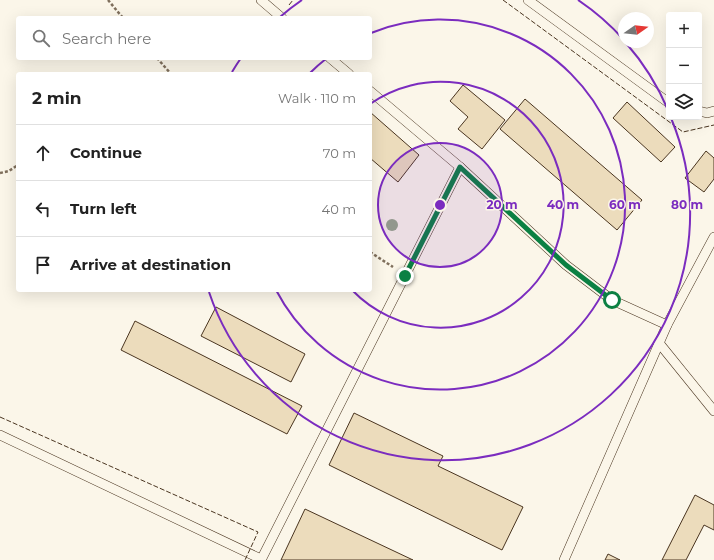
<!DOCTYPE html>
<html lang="en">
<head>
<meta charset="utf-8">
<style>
  body { margin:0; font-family:Montserrat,sans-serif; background:#f2f2f2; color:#222 }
  .controls { position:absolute; right:12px; top:12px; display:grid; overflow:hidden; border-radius:4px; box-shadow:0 4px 16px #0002 }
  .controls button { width:36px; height:36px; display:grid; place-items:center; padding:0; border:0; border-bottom:1px solid #e0e0e0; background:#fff; color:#222; font:20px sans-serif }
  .compass { position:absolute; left:618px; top:12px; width:36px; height:36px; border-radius:50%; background:#fff; box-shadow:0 4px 16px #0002; rotate:76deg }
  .stop { position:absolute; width:12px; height:12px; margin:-9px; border:3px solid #0b8043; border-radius:50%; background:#fff }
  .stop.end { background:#0b8043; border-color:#fff; box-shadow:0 1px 4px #0008 }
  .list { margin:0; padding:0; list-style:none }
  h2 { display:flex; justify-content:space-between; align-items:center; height:52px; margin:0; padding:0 16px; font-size:17px }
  h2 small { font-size:13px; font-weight:400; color:#767676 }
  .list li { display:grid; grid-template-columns:26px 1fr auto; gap:12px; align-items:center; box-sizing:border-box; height:56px; padding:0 16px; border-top:1px solid #e0e0e0 }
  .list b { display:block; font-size:15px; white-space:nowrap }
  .list em { font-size:13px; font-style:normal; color:#767676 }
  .icon { flex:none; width:22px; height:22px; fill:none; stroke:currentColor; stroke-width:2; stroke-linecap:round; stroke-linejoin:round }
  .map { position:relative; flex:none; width:714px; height:560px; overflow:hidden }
  .search { position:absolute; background:#fff; box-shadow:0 4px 16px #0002; left:16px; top:16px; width:356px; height:44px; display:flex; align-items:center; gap:10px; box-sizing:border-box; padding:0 14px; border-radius:4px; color:#767676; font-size:15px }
  .panel { position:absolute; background:#fff; box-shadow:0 4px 16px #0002; left:16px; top:72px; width:356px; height:220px; border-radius:4px }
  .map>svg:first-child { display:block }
</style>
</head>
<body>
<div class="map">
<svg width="714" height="560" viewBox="0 0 714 560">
  <rect width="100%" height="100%" fill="#fbf6e9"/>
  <g fill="#ecdcbc" stroke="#4a3520">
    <path d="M463 85 505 120 482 149 458 129 468 117 450 101Z"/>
    <path d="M525 99 642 200 617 230 500 129Z"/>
    <path d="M627 102 675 147 661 162 613 118Z"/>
    <path d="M370 112 419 155 398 182 370 158Z"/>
    <path d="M706 151 714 158V179L704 192 685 178Z"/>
    <path d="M216 307 305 354 291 382 201 336Z"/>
    <path d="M135 321 302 406 287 434 121 350Z"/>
    <path d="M354 413 443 456 438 466 523 507 502 550 329 465Z"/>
    <path d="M695 495 714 505V530L704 525 686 560H662Z"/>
    <path d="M305 509 413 560H281Z"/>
    <path d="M608 554 620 560H605Z"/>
  </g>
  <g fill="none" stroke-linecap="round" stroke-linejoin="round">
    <g stroke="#4a3520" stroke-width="10">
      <g id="lane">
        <path d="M261 0 282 18"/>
        <path d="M528 0 669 103"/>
        <path d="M330 58 349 74"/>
        <path d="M370 91 460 167 566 265 612 300 667 325"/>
        <path d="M699 111 707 113 714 111"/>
        <path d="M659 343 714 411"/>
        <path d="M0 435 261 559"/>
        <path d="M261 560 460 167"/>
        <path d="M564 560 667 325 714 237"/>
      </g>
    </g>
    <g stroke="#7f6f5c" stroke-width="2.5" stroke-dasharray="3 2" stroke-linecap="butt">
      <path d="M108 0 123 18"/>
      <path d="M157 58 171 74"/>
      <path d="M0 173 9 171 18 165"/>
      <path d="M370 252 393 267"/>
    </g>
    <use href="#lane" stroke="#fbf6e9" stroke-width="9"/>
    <g stroke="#4a3520" stroke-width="1" stroke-dasharray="5 2" stroke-linecap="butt">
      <path d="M503 0 683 132 714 125"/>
      <path d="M289 5 293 0"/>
      <path d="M0 417 258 532 245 560"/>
    </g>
  </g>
  <circle fill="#96a887" cx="392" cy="225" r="6"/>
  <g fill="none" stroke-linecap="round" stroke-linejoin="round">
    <path stroke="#0b8043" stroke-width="5" d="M405 276 460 167 566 265 612 300"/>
  </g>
  <circle cx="440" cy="205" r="62" fill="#7b2cbf" fill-opacity=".12"/>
  <g fill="none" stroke="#7b2cbf" stroke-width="2">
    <circle cx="440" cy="205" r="62"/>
    <path d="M370 104A123 123 0 1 1 352 290"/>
    <path d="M310 73A185 185 0 0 1 327 58M371 33A185 185 0 1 1 276 290"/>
    <path d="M232 72A247 247 0 0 1 241 58M280 17A247 247 0 0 1 302 0M578 0A247 247 0 0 1 624 40M626 43A247 247 0 0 1 668 110M671 118A247 247 0 1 1 209 292"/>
  </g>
  <circle cx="440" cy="205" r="6" fill="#7b2cbf" stroke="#fbf6e9" stroke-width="2"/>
  <g font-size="12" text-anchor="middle" font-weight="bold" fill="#7b2cbf" stroke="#fbf6e9" stroke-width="3" stroke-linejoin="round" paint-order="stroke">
    <text x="502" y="209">20 m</text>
    <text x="563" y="209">40 m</text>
    <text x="625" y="209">60 m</text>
    <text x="687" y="209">80 m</text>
  </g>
</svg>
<div class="controls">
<button>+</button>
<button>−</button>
<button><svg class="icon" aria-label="layers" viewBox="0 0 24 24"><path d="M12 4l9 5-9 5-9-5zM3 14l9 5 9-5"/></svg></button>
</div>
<svg class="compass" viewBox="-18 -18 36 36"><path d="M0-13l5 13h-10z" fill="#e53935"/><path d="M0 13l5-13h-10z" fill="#767676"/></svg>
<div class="stop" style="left:612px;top:300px"></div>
<div class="stop end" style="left:405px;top:276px"></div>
<div class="search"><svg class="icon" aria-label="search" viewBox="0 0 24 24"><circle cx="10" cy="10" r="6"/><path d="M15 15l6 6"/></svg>Search here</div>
<section class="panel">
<h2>2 min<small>Walk · 110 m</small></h2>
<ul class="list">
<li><svg class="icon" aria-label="ahead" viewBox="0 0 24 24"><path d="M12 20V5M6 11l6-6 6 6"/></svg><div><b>Continue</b></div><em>70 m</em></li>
<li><svg class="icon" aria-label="left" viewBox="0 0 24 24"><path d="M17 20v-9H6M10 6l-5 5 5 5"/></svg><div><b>Turn left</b></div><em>40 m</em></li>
<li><svg class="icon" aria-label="arrive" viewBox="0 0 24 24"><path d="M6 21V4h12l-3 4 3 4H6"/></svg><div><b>Arrive at destination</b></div></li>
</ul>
</section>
</div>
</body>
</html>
